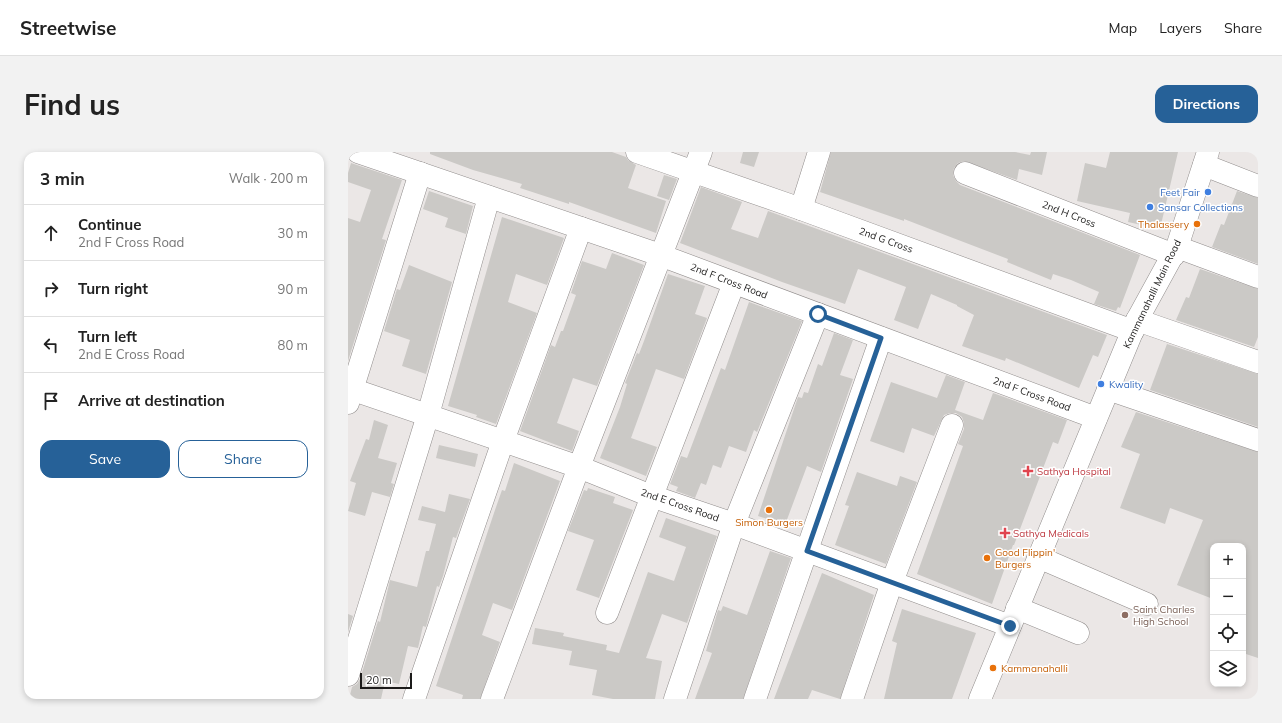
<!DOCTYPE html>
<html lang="en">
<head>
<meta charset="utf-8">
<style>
  body { margin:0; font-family:Mulish,sans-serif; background:#f2f2f2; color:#222 }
  .controls { position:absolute; right:12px; bottom:12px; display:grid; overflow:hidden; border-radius:8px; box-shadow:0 2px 6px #0003 }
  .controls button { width:36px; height:36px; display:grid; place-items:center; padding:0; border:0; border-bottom:1px solid #e0e0e0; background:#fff; color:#222; font:20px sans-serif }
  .scale { position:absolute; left:12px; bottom:10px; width:52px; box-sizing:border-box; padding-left:4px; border:2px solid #1c1b1a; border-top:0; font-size:11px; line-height:14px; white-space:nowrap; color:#1c1b1a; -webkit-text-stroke:3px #fff; paint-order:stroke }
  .stop { position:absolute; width:12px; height:12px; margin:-9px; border:3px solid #266198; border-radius:50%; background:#fff }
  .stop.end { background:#266198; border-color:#fff; box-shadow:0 1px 4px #0008 }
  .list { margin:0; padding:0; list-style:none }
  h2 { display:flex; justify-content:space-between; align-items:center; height:52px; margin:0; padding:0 16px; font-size:17px }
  h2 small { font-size:13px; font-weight:400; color:#767676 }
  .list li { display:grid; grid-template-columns:26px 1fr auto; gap:12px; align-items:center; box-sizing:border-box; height:56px; padding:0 16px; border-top:1px solid #e0e0e0 }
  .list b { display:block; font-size:15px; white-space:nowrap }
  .list p { margin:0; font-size:13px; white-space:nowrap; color:#767676 }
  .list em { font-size:13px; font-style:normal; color:#767676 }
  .actions { display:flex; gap:8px; padding:12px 16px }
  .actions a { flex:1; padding:9px 0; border:1px solid #266198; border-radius:12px; text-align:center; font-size:14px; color:#266198 }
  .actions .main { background:#266198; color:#fff }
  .icon { flex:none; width:22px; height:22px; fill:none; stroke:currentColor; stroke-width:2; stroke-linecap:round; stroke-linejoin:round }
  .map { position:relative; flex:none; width:910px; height:547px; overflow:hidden; border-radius:12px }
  header { display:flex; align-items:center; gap:24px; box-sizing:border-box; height:56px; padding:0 20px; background:#fff; border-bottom:1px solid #e0e0e0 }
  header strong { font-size:19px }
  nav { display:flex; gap:22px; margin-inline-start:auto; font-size:14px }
  .intro { display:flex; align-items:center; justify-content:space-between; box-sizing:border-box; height:96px; padding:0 24px }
  h1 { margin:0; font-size:28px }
  .button { padding:10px 18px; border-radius:12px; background:#266198; color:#fff; font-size:14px; font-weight:700 }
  main { display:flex; gap:24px; padding:0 24px }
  aside { flex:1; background:#fff; border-radius:12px; box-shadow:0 2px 6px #0003 }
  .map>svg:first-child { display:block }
</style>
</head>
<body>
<header>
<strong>Streetwise</strong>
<nav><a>Map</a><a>Layers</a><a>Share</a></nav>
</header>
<div class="intro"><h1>Find us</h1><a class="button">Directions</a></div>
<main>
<aside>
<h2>3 min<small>Walk · 200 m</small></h2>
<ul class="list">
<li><svg class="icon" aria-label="ahead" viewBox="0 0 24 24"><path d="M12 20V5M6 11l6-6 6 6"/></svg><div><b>Continue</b><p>2nd F Cross Road</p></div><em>30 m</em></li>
<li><svg class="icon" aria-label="right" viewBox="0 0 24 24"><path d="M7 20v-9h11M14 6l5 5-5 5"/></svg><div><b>Turn right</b></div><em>90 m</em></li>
<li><svg class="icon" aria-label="left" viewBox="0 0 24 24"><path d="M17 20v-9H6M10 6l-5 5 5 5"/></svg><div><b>Turn left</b><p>2nd E Cross Road</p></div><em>80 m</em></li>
<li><svg class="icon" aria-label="arrive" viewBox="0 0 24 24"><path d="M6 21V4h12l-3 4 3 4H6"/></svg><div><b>Arrive at destination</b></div></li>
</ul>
<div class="actions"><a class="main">Save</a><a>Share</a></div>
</aside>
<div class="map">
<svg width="910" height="547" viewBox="0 0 910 547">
  <rect width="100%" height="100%" fill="#ebe7e6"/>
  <g fill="#cbc9c6">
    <path d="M82 0H264L278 5 280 8 288 13 280 36 318 49 308 81 221 50V52L172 36 174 32 125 18 82 2Z"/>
    <path d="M395 0H411L406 15 392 11Z"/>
    <path d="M483 0H667L682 3 683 0H699L694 23 671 17 669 28 616 9 610 11 606 16 605 23 608 29 612 33 792 103 772 156 770 155 768 159 746 152 751 140 723 128 705 122 703 128 659 110 660 107 605 86 556 67V69L472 40Z"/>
    <path d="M762 0H830L812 77 780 70 782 61 729 49 737 11 758 16Z"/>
    <path d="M3 11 54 28 34 87 38 88 0 209V66L12 70 23 38 0 30V21Z"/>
    <path d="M316 23 329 27 321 48 309 44Z"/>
    <path d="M353 35 394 50 383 77 410 86 420 59 759 183 750 205 745 203 731 236 658 206 657 209 614 194 626 163 609 154V153L583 142 570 177 546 168 558 135 513 118 510 117 497 152 434 130 332 91Z"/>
    <path d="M81 39 125 54 118 82 97 75 100 66 75 57Z"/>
    <path d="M889 39 910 46V112L864 95 873 72 876 73Z"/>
    <path d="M154 65 216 86 199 133 168 122 160 150 189 161 148 272 128 265 129 263 100 254Z"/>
    <path d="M264 101 296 113 249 234 225 226 209 271 231 279 224 299 172 279 203 193 207 195 213 179H215L228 143 223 141 234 109 258 117Z"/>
    <path d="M61 113 104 130 78 222 54 214 62 188 36 179 49 137 52 138Z"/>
    <path d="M852 117 910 137V185L906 195 828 168 838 145 841 146Z"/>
    <path d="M320 122 357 134 347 162 359 166 336 227 308 217 283 286 309 295 298 324 252 306 272 255 279 232 277 231 289 201 291 202 296 189Z"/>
    <path d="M401 150 454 169 409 280 406 278 398 300 381 294 373 316 365 313 358 333 353 331 347 346 328 339 330 335 322 332 333 304 339 306 373 216 377 218Z"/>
    <path d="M486 181 505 188 492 223 505 227 473 320 459 314 437 373 410 364 450 245 454 246 456 240 460 241 470 212 474 214Z"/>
    <path d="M819 192 910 222V275L802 238Z"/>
    <path d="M598 223 617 230 607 258 635 268 645 241 719 268 710 292 705 290 666 393H665L644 452 569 422 615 294 610 292 616 277V271L614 265 608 261H602L596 263 586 284 564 276 556 301 522 289 543 230 589 246Z"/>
    <path d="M788 260 910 300V506L895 501V394H865V447L829 433 855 368 822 356 817 372 772 356 792 302 773 295Z"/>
    <path d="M26 268 40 273 30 306 49 311 43 331 46 332 42 345 24 340 17 364 0 359 8 331 2 329 18 287 21 288Z"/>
    <path d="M91 293 130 302 127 315 88 306Z"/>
    <path d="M166 311 212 329 164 458 145 451 134 483 152 490 132 547H114L115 543 88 534 147 358 154 338 157 339Z"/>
    <path d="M509 320 549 334 552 324 569 330 538 412 487 393 501 354 497 353Z"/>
    <path d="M240 336 267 345 265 351 285 358 251 446 228 438 246 388 220 379 236 338 239 339Z"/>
    <path d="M101 342 122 347 108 386 105 385 95 424 91 435 89 434 78 475 75 474 70 496 60 494 51 532 37 529 33 547H1L4 535 9 532 12 527 30 469 32 470 42 428 69 435 78 399H81L88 372 70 368 74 354 97 360Z"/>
    <path d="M318 366 369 384 339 471 314 462 298 506 314 509 307 547H265L244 543 249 518 221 513 224 499 184 492 187 476 216 481 215 484 259 493 258 498 271 501 300 420 326 429 338 395 311 385Z"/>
    <path d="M422 399 443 406 395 547H347L364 501 358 499 370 458 373 459 375 454 399 463Z"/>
    <path d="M474 421 526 443 492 547 464 538 460 547H426Z"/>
    <path d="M554 457 628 481 604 547H536L549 491 544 489Z"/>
    <path d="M0 462 5 464 0 480Z"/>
  </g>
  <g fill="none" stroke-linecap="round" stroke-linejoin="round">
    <g stroke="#918d8c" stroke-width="23">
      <g id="minor">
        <path d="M10 0 312 103 748 266"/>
        <path d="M289 0 453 57 785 179"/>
        <path d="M856 13 910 34"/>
        <path d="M617 21 826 103"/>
        <path d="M453 57 471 0"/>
        <path d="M829 95 910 125"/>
        <path d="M789 168 910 210"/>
        <path d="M0 236 231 315 303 344 386 372 662 474"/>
        <path d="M760 237 910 288"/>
        <path d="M0 251 72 21"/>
        <path d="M690 405 799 452"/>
        <path d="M669 456 730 481"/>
        <path d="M259 461 386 131"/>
        <path d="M0 523 80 263 141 45"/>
        <path d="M66 547 155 289 233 76"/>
        <path d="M144 547 231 315 353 0"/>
        <path d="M327 547 386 372 470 162"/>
        <path d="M407 547 533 186"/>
        <path d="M504 547 544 430 604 273"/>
      </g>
    </g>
    <g stroke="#918d8c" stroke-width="23">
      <path id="major" d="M632 547 789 168 829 95 860 0"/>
    </g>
    <use href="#minor" stroke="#fff" stroke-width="22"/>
    <use href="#major" stroke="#fff" stroke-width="22"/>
  </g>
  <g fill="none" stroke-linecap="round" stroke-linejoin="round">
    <path stroke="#266198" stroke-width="5" d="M470 162 533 186 459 399 662 474"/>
  </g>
  <g fill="#3f7fe0" stroke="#fff" stroke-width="1.5">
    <circle cx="860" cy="40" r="4"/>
    <circle cx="802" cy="55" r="4"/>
    <circle cx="753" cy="232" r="4"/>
  </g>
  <g fill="#e8710a" stroke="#fff" stroke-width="1.5">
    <circle cx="849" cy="72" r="4"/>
    <circle cx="421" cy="358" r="4"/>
    <circle cx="639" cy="406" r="4"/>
    <circle cx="645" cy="516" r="4"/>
  </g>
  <g fill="#e0444e" stroke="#fff" stroke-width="1.5">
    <path d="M678 313h4v4h4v4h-4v4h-4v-4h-4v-4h4z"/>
    <path d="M655 375h4v4h4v4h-4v4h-4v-4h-4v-4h4z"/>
  </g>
  <circle fill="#8d6e63" stroke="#fff" stroke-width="1.5" cx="777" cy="463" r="4"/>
  <g text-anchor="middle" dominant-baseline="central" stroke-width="3" stroke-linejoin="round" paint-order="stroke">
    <g font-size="10" fill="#366cbe" stroke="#fff" text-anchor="start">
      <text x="852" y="40" text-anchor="end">Feet Fair</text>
      <text x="810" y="55">Sansar Collections</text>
      <text x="761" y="232">Kwality</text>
    </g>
    <g font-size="10" fill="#1c1b1a" stroke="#fff">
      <text transform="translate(721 62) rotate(21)">2nd H Cross</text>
      <text transform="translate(538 88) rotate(20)">2nd G Cross</text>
      <text transform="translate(381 129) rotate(21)">2nd F Cross Road</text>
      <text transform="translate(804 142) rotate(-64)">Kammanahalli Main Road</text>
      <text transform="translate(684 242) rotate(20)">2nd F Cross Road</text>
      <text transform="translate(332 353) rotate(19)">2nd E Cross Road</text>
    </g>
    <g font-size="10" fill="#c56008" stroke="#fff" text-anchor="start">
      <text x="841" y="72" text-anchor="end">Thalassery</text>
      <text x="421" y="370" text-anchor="middle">Simon Burgers</text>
      <text x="647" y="400">Good Flippin'<tspan x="647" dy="12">Burgers</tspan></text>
      <text x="653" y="516">Kammanahalli</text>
    </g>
    <g font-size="10" fill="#be3a42" stroke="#fff" text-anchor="start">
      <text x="689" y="319">Sathya Hospital</text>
      <text x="665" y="381">Sathya Medicals</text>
    </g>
    <g font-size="10" fill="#785e54" stroke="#fff" text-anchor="start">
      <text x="785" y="457">Saint Charles<tspan x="785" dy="12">High School</tspan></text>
    </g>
  </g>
</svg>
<div class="controls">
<button>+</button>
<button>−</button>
<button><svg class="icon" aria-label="locate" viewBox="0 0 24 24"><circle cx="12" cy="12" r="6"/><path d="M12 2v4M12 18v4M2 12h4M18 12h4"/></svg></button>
<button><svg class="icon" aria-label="layers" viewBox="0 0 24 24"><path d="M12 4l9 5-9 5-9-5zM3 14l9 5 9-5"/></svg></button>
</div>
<div class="scale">20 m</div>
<div class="stop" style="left:470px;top:162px"></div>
<div class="stop end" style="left:662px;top:474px"></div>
</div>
</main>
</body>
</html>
